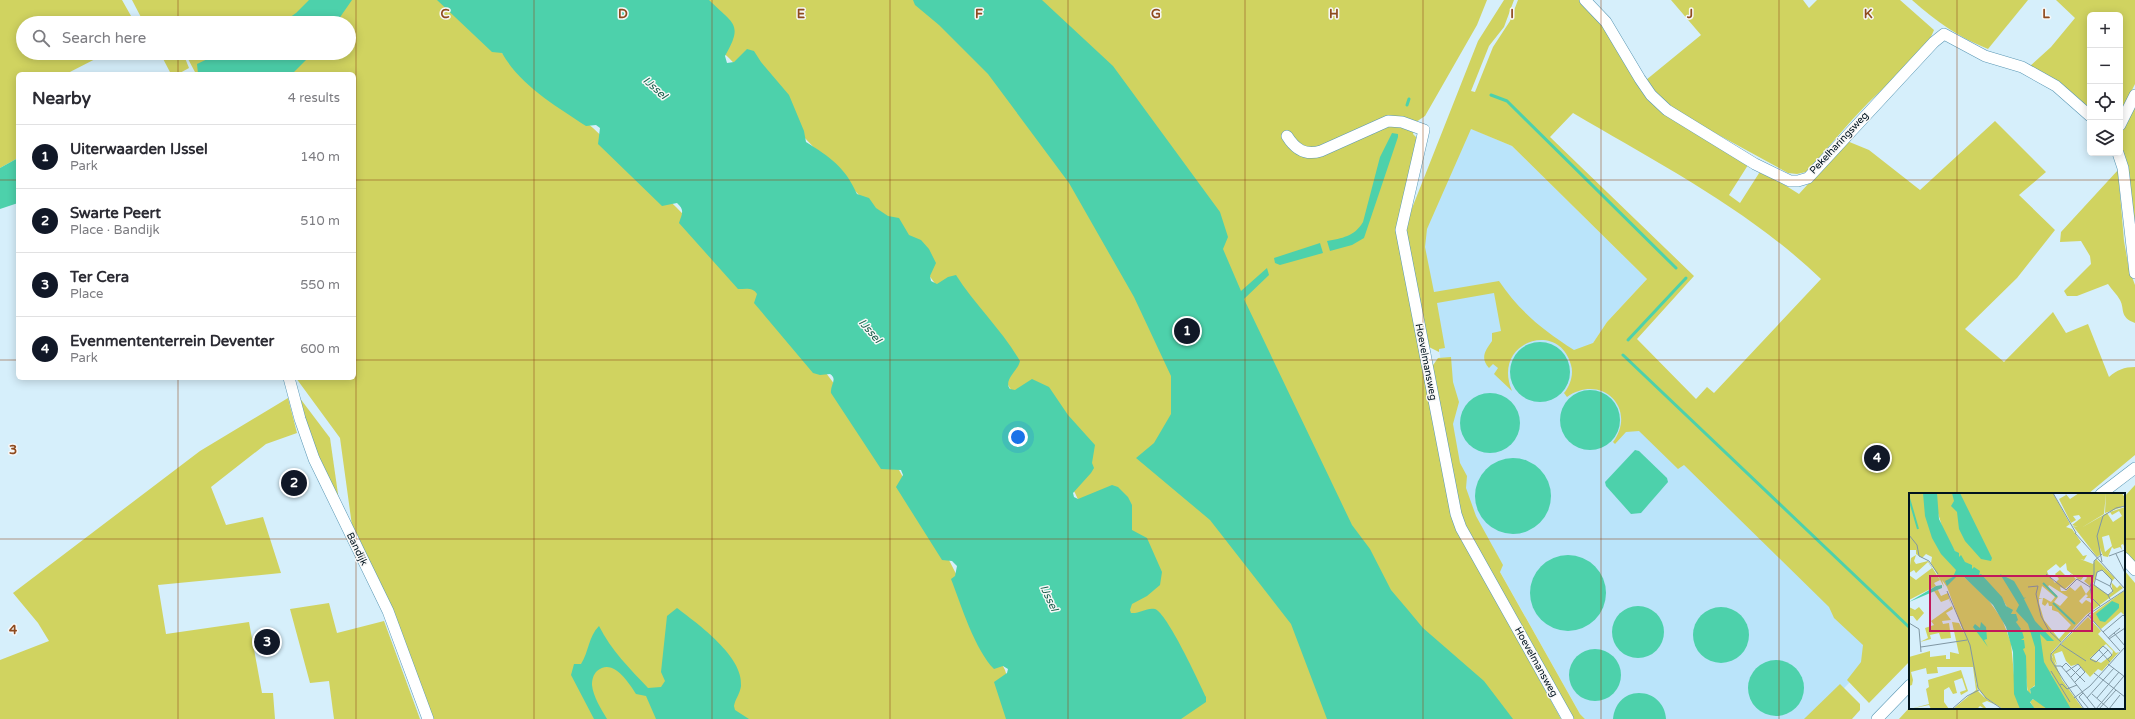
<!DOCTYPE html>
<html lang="en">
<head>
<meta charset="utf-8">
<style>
  body { margin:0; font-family:"Varela Round",sans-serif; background:#f2f2f3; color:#2b2b33 }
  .controls { position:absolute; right:12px; top:12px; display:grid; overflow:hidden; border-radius:6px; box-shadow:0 2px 10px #0003 }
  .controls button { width:36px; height:36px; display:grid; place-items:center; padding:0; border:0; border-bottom:1px solid #e1e1e2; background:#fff; color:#2b2b33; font:20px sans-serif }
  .you { position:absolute; left:1018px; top:437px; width:14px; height:14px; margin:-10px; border:3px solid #fff; border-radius:50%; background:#1a73e8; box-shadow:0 0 0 6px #1a73e833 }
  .badge { display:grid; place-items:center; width:26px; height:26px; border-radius:50%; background:#111827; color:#fff; font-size:13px; font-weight:700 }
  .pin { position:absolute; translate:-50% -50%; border:2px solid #fff; box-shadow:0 1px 4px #0006 }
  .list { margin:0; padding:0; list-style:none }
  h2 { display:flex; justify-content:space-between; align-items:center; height:52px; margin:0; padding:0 16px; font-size:17px }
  h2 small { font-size:13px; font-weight:400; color:#7c7c81 }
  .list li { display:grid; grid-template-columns:26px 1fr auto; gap:12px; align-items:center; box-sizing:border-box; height:64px; padding:0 16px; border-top:1px solid #e1e1e2 }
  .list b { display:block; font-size:15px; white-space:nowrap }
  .list p { margin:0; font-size:13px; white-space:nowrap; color:#7c7c81 }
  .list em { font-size:13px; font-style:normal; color:#7c7c81 }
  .icon { flex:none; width:22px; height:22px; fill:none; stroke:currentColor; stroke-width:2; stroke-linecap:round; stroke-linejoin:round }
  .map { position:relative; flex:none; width:2135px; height:719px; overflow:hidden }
  .search { position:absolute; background:#fff; box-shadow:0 2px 10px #0003; left:16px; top:16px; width:340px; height:44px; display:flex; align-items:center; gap:10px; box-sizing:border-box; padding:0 14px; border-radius:22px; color:#7c7c81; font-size:15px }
  .panel { position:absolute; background:#fff; box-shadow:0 2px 10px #0003; left:16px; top:72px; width:340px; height:308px; border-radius:6px }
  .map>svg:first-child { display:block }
</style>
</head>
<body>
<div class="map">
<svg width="2135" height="719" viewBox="0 0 2135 719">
  <rect width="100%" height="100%" fill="#d6effb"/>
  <path fill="#bae4fa" d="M1453 121 1512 146 1647 279 1607 322 1593 343 1883 648 1814 719H1585L1580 714 1462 504 1439 349 1408 234Z"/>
  <g fill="#d0d360" fill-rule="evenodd">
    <path d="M0 0H122L135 23H23V53H107L66 74H18V158L0 168Z"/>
    <path d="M132 0H442L502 53 593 128 676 207 757 290 826 373 899 470 950 562 1005 670 1020 719H432L390 604 377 576 353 533 340 438 296 378H354V74H196L187 57 185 58 189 68 178 74H171L160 53H349V23H144Z"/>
    <path d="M666 0H1487L1477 25 1425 116 1416 122 1413 134 1418 139 1399 219 1455 526 1561 719H1168L1129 610 1075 493 1008 385 931 278 858 194 729 58Z"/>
    <path d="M1504 0H1514L1504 27 1489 46 1471 91 1475 92 1493 47 1510 21 1518 0H1582L1600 24 1611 32 1643 90 1748 165 1729 195 1740 203 1761 170 1799 194 1847 141 1869 150 1920 190 1995 121 2046 172 2019 195 2055 230 2017 278 1965 329 2004 362 2053 312 2066 333 2088 324 2109 377C2117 370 2124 367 2135 367V455L2088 494H1910V661L1869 703 1847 680 1861 662 1863 645 1834 618 1829 607 1684 465 1678 469 1639 431 1626 432 1615 444 1613 442C1638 408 1601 373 1567 397L1564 393C1570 386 1574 374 1571 365 1559 319 1491 342 1512 391L1494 374 1498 368 1493 364 1489 368C1480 358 1485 351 1492 341V333L1501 331 1494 293 1437 303 1445 348 1439 349V352L1427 346 1405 226 1478 41ZM1573 113C1658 163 1749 210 1821 279L1714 393 1707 387 1696 399 1637 339 1694 276 1550 137ZM1471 129 1512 146 1647 279 1607 322 1593 343 1574 350C1543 330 1520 312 1499 281L1434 292 1425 247 1427 229Z"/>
    <path d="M1671 0H1803L1809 8 1817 0H1900L1934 30C1924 56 1888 83 1868 103 1846 125 1827 150 1806 172L1797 174 1788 173 1673 110 1656 95 1646 80 1701 35Z"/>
    <path d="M1912 0H2028L1988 49C1958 37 1937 22 1912 0Z"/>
    <path d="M2056 0H2135V84L2120 114V15H2090V111L2048 76 2030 66 2051 47 2075 18Z"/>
    <path d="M2135 102V258L2132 204 2120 139 2123 127Z"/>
    <path d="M2118 170 2124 241 2129 269 2135 285V323C2119 317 2125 309 2120 300 2117 294 2111 289 2108 284L2077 296H2067L2064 291 2091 264 2090 256 2081 241 2060 242 2061 232Z"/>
    <path d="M1451 357 1453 382 1459 402 1453 424 1460 463 1467 476 1466 488 1476 516 1503 565 1500 572 1580 714 1585 719H1571L1463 523 1431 368 1438 358Z"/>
    <path d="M296 393 330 438 340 508 318 463Z"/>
    <path d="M288 398 297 433 266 444 211 487 226 525 263 517 281 573 158 585 166 634 249 622 262 693H273L275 719H0V660L49 641 38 623 13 593 200 451Z"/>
    <path d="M2135 485V565L2124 552V497Z"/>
    <path d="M2124 570 2135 583V719H1899L1910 707 2124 708Z"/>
    <path d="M329 603 337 633 384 621 420 719H334L329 681 310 683 290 609Z"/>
    <path d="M1840 684 1860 704V710L1852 719H1804Z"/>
  </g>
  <g fill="#4dd1ab">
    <path d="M309 0H352L336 23H282L296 13Z"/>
    <path d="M437 0H709C733 24 744 23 725 56L727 63 734 62 747 49 754 51 761 62 789 95 804 131 806 142C830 157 845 167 857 194L869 198 876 208 888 216 899 218 909 235 921 240 929 249 936 263 930 276 931 281 937 284 948 277 956 275C975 305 1002 330 1020 361 1018 371 1003 380 1010 389L1015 390 1032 379 1049 387 1068 415 1095 445 1092 463 1094 468 1091 473 1073 493 1074 497 1078 499 1112 485 1118 487 1128 497 1132 505V530L1147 538 1162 572 1160 585 1147 596 1132 604 1130 610 1131 613C1139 614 1147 607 1155 609 1167 613 1199 682 1206 697V702L1181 719H1006L994 682 1007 673 1008 669 1003 666 994 669C975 650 961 605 951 579L955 576 957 566 952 561 942 560 896 487 903 475 901 470 881 469 831 393C830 385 838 379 830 374L820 375 813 373 754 303 757 294C753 287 746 289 738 289L679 223C682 214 685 210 677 203L662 206 598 144 600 128 596 125 586 126C556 106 520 85 502 53L492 52Z"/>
    <path d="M913 0H1042L1113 66 1220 212 1228 237 1223 249 1241 291 1267 268 1269 275 1244 299 1352 525 1370 549 1391 590 1408 610 1423 628 1484 681 1513 719H1327L1291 624 1210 520 1136 458 1154 443 1171 414V376L1134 297 1069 183 988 74 939 25 915 5Z"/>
    <path d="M220 53H313L292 74H198L197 64Z"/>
    <path d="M1392 133 1398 134V137L1364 238 1352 245 1330 251 1327 241C1342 238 1354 237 1363 222L1380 157Z"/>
    <path d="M18 158V203L0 209V168Z"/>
    <path d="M1320 243 1323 253 1280 265 1275 263 1274 258Z"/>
    <circle cx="1540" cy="372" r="30"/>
    <circle cx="1590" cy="420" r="30"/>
    <circle cx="1490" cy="423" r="30"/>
    <path d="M1635 450 1639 451 1667 478 1668 482 1641 513 1631 514 1606 486 1605 482Z"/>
    <circle cx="1513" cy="496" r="38"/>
    <circle cx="1568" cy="593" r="38"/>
    <circle cx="1638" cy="632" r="26"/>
    <circle cx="1721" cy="635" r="28"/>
    <path d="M677 608C698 624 744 657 741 686 740 694 735 699 734 706L735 710 749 719H656L646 696 636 694C629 683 613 657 597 671 593 675 592 680 592 685 593 696 601 709 607 719H594L571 675 574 664H581C589 652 588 637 599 626 611 650 630 669 648 688L661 687 665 681 661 672 667 616Z"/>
    <circle cx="1595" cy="675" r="26"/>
    <circle cx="1776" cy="688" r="28"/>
    <path d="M1639 693C1654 693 1665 704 1666 719H1613C1614 705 1624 693 1639 693Z"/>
  </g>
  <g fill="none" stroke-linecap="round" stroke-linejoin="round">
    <g stroke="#4dd1ab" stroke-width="3">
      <path d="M1491 95 1507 101 1676 268"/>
      <path d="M1407 105 1409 99"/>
      <path d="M1628 340 1686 278"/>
      <path d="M1623 355 1910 628"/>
    </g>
    <g stroke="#5997b4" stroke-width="12">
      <g id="minor">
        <path d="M1585 0 1606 22 1640 79 1651 95 1667 110 1755 164 1790 181H1798L1808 178 1934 42 1944 34 1985 56 2022 67 2056 86 2090 116"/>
        <path d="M2120 125 2135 95"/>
        <path d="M1287 136C1295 149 1305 156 1321 151L1388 121 1402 122 1424 130 1401 230 1456 514 1461 528 1568 719"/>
        <path d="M2118 153 2123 168 2135 273"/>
        <path d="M289 378 300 419 314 459 388 611 428 719"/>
        <path d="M2101 494 2135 468"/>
        <path d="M2124 558 2135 570"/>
        <path d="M1877 719 1910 685"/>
      </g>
    </g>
    <use href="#minor" stroke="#fff" stroke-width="11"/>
  </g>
  <path fill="none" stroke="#8f4b1f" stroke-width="1" stroke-opacity="0.55" d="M178 0V23M356 0V719M534 0V719M712 0V719M890 0V719M1068 0V719M1245 0V719M1423 0V719M1601 0V719M1779 0V719M1957 0V494M178 53V74M0 180H18M354 180H2135M0 360H18M354 360H2135M178 378V719M0 539H1910M2124 539H2135M1957 708V719"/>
  <g text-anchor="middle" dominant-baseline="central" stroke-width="3" stroke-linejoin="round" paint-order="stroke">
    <g font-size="10" fill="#00131e" stroke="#f7f7f7">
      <text transform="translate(1839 143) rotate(-47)">Pekelharingsweg</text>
      <text transform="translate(1426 362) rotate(79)">Hoevelmansweg</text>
      <text transform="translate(357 549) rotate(64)">Bandijk</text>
      <text transform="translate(1536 662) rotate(61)">Hoevelmansweg</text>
    </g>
    <g font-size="11" font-style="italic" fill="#1a604c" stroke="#f7f7f7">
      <text transform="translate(655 88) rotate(42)">IJssel</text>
      <text transform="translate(870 331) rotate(49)">IJssel</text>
      <text transform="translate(1049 598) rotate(65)">IJssel</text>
    </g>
  </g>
  <g transform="translate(1909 493)">
    <rect width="216" height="216" fill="#d6effb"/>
    <path d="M0 0H16L18 23 27 49 53 82 78 105 93 126 102 150 106 193 113 216H94L77 205 69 195 66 182 69 198 75 204 87 212 78 208 73 210 77 215 76 216 71 213 68 216H44L67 197 64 174H28L29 180 18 181 17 175 2 179 4 187 3 192 0 193V164L21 158V164L37 162V166H41V159L50 161 43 129 50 130 55 140 38 94 33 87 35 94 22 70 23 64 17 61 13 65 7 61V57H0ZM27 0H144L161 31 157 34 163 36 172 49 167 54 174 63 178 62 175 67 171 66 184 71 187 66 206 85 203 88 194 77 189 78 184 91 199 102 204 99 202 89 208 95 211 92 214 95 177 122 142 160 153 187 174 216H125L121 208 148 194 142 181 121 196 122 201 119 202 114 157 107 129 92 104 50 64 36 43 28 17ZM157 70 158 77 169 86 172 87 176 82 178 85 175 88 181 93 184 105 181 96 177 101 179 103 177 105H181L184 111 177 107 173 111 170 108 177 101 172 92 166 98 161 94 157 98H152L151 94 156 96 167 86 162 81 158 84 151 77 146 81 150 86 146 90 139 81 138 78 147 71 151 75ZM140 92 159 104 151 113 145 109 149 104 139 94ZM133 93 146 104 142 109 135 105H130ZM134 105 133 111 136 113 139 109 140 113H143V117L149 119 162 132 150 146 135 127 130 110 132 123 130 110V106ZM156 0 161 6 170 0H197L195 21 172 35 198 20 204 29 213 23 210 18 203 22 201 19 216 14V55L214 51 212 52 213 57 211 54 205 56 203 54 199 64 194 63 191 55 192 61 188 64 164 33 169 34 163 32 172 25 170 22 164 23 167 27 162 30 150 6 157 2ZM200 42 203 53 196 59 193 44ZM197 0H213L216 5V13L196 20ZM7 62 5 68 7 71 19 68 31 87 25 90 27 93 0 107V82L7 87 23 75 19 69 7 80 5 77 0 80 2 65ZM29 97 32 103 39 100 42 112 40 106 32 109 25 98ZM215 98 216 123 212 119 192 136 180 123ZM43 113 44 116 37 120 42 127 33 128 34 131 40 130 42 145 32 146 30 140 21 142 22 146 11 149 19 145 16 135 25 132 22 128ZM0 114 6 117 10 114 15 120 8 128 4 123H0ZM179 124 192 138 189 141 207 160 210 159 193 178 189 176 181 184 169 171 162 173 157 168 153 158 145 161 148 172 142 162 151 151 155 154 152 151ZM197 151 204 158 203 162 192 170 181 165ZM52 177 59 198 52 202 51 199 57 197 53 185 45 188 48 200 44 201 40 194 35 197V209L40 216H22L20 212 1 216 20 211 17 196 20 194 19 187Z" fill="#d0d360" fill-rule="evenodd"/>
    <path d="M14 0H28L30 26 46 58 50 60V64L52 62 56 69 63 72V76L65 74 71 78 70 82 72 81 93 104 97 113 104 117 102 121H107L109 127 107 129 112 136 110 138H113L115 145 112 147H115L116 155 114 156 117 163 118 197 122 201 121 196 126 193V154L119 131 107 118 110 112 91 81 105 88 115 105 117 104 115 106 126 128 145 148H138L131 141 135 169 162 216H138L124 206 121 209 126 216H111L105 201 104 159 97 134 84 112 53 82H49L38 93 36 88 44 84 47 77 32 61 23 45 16 23ZM43 0H51L83 65 82 68 72 66 56 48 50 36 48 19 42 13 45 8ZM33 92V95L0 109 27 93ZM203 108 210 111V115L196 129 191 128 187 121ZM72 129 77 134 78 146 75 147 79 154 64 134 66 131 71 135Z" fill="#4dd1ab"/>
    <path fill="none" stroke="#4dd1ab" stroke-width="2" d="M0 5 9 36M134 90 148 104M144 110 166 131"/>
    <path fill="none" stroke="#8097a3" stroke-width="1" d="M144 0 167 40M166 40 216 96M0 42 8 52 10 63 20 68 29 81M207 61 216 80M200 63 216 57M193 69 188 43 194 23 207 15 216 13M137 81 157 97 168 86 181 94M187 86 201 93M119 94 129 93 127 101 132 123 140 138 152 149M38 98 61 152 69 195 77 205 93 216M199 102 185 92 188 79 193 77 203 87 201 93 204 98 199 102 201 106M191 113 183 105 181 94 185 81V68L193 61M179 122 211 158M0 130 10 136 12 159M194 139 214 122 216 124M205 140 216 153M199 145 211 135M200 146 216 135M151 151 177 168M12 154 58 147M190 157 201 169M199 166 203 162 199 157 194 153 181 166 187 169 199 157M199 171 216 184M146 173H152L159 181 187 216M153 174 157 170 176 189M142 178 161 209M157 179 169 171 176 179 166 189M185 180 216 204M162 184 172 174M151 192 153 191 158 196 168 192M174 200 170 204 180 216M183 201 200 216M165 205 181 193 216 154M178 205 205 175M188 205 210 179M43 216 58 203 70 197M175 216 155 188 142 167V161L180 121 216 97M187 216 215 183M190 216 207 197M200 216 211 202"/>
    <path fill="#c2185b" fill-opacity="0.15" stroke="#c2185b" stroke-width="2" d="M21 83H183V138H21Z"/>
    <rect width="216" height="216" fill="none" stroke="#00131e" stroke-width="2"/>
  </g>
  <g font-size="13" text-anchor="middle" font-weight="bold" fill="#8f4b1f" stroke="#f7f7f7" stroke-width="3" stroke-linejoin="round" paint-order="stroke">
    <text x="445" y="18">C</text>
    <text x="623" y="18">D</text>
    <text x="801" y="18">E</text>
    <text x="979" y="18">F</text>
    <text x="1156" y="18">G</text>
    <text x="1334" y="18">H</text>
    <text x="1512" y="18">I</text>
    <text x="1690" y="18">J</text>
    <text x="1868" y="18">K</text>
    <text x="2046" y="18">L</text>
    <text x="13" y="454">3</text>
    <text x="13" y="634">4</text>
  </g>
</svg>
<div class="controls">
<button>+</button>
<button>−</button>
<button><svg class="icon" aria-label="locate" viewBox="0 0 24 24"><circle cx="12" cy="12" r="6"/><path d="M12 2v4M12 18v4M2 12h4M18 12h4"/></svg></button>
<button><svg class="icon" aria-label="layers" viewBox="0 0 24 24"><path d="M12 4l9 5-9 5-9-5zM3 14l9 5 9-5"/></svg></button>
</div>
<div class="you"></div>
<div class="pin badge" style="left:1187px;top:331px">1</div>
<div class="pin badge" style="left:294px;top:483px">2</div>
<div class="pin badge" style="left:267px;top:642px">3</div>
<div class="pin badge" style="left:1877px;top:458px">4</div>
<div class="search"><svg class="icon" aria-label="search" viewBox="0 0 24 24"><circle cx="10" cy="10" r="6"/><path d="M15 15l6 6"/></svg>Search here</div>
<section class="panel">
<h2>Nearby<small>4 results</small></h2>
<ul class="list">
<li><span class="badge">1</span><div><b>Uiterwaarden IJssel</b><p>Park</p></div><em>140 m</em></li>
<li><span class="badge">2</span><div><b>Swarte Peert</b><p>Place · Bandijk</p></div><em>510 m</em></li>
<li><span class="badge">3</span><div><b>Ter Cera</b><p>Place</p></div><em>550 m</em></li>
<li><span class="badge">4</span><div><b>Evenmententerrein Deventer</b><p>Park</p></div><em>600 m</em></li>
</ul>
</section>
</div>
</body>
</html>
